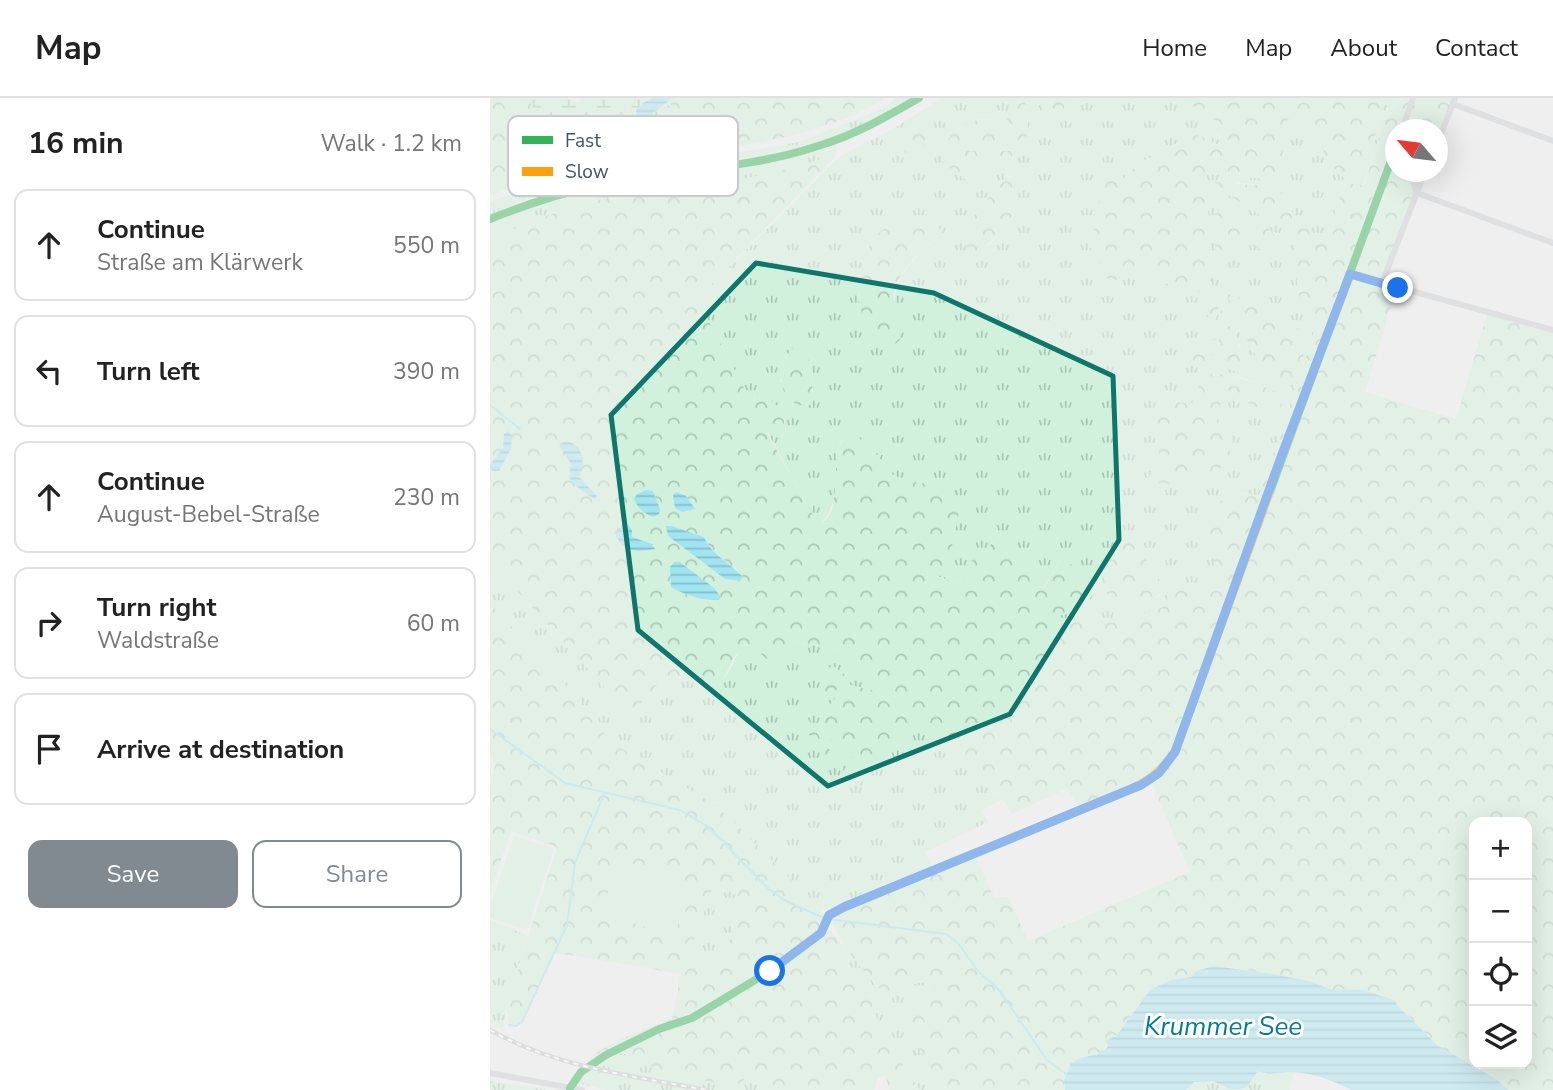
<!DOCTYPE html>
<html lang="en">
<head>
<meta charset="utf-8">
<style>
  body { margin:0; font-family:"Nunito Sans",sans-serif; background:#f2f2f2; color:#222 }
  .controls { position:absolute; right:21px; bottom:21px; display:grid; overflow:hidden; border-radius:14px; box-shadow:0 7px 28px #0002 }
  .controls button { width:63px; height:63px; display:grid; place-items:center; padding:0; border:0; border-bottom:2px solid #e0e0e0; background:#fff; color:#222; font:35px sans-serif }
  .compass { position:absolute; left:895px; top:21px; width:63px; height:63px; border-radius:50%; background:#fff; box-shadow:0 7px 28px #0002; rotate:298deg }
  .stop { position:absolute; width:21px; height:21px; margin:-16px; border:5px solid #1a73e8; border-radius:50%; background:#fff }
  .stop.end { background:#1a73e8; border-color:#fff; box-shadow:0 2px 7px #0008 }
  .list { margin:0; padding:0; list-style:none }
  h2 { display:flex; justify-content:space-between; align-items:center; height:91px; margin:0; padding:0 28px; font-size:30px }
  h2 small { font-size:23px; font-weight:400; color:#767676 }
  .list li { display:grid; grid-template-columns:46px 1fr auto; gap:21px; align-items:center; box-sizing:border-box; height:112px; margin:0 14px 14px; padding:0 14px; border:2px solid #e0e0e0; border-radius:14px }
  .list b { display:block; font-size:26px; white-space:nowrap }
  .list p { margin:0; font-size:23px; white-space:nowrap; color:#767676 }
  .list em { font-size:23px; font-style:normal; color:#767676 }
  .actions { display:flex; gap:14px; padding:21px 28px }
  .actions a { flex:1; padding:16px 0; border:2px solid #818a91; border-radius:14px; text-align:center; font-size:24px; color:#818a91 }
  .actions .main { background:#818a91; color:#fff }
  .icon { flex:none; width:38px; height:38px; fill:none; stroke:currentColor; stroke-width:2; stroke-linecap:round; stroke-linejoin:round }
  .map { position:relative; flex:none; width:1063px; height:992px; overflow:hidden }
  header { display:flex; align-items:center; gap:42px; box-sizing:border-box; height:98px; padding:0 35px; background:#fff; border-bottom:2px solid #e0e0e0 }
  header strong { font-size:33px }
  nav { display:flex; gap:38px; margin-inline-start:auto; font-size:24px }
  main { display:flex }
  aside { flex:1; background:#fff }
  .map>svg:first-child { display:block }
</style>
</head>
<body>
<header>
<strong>Map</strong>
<nav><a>Home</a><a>Map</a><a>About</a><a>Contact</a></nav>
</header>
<main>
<aside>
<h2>16 min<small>Walk · 1.2 km</small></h2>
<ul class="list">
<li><svg class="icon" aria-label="ahead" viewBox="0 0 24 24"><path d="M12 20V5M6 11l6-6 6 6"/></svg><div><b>Continue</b><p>Straße am Klärwerk</p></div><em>550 m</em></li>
<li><svg class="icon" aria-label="left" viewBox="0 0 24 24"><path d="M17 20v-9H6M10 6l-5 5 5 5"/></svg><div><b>Turn left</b></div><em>390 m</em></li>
<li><svg class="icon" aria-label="ahead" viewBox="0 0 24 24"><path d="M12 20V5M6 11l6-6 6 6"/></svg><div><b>Continue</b><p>August-Bebel-Straße</p></div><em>230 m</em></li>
<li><svg class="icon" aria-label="right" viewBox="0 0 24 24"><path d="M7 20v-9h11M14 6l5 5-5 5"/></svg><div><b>Turn right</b><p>Waldstraße</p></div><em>60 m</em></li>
<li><svg class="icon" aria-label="arrive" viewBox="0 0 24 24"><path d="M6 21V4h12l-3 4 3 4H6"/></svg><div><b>Arrive at destination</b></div></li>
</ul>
<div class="actions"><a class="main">Save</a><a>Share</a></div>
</aside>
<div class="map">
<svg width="1063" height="992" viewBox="0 0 1063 992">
  <defs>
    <pattern id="grass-tufts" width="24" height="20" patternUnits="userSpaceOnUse" patternTransform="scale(1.75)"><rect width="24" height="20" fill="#d1f1dc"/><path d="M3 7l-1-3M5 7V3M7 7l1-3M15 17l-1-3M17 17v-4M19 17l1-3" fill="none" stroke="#abc6b6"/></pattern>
    <pattern id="forest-crowns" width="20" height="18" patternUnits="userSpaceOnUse" patternTransform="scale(1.75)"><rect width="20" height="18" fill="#d1f1dc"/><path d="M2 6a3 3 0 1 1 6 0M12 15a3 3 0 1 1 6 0" fill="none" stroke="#abc6b6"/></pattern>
    <pattern id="wetland-marsh" width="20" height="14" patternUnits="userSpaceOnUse" patternTransform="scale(1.75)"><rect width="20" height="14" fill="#d1f1dc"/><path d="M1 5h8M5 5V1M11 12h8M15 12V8" fill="none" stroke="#abc6b6"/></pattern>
    <pattern id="water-rules" width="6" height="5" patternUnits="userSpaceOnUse" patternTransform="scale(1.75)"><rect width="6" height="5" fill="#a2e5f2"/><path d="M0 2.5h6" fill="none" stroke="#86bcc7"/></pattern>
  </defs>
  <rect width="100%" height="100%" fill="#f0efef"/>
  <g fill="url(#grass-tufts)" fill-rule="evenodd">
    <path d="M406 0H424C376 30 321 52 265 61 175 76 84 76 0 117V104L27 94 90 77 177 69V72L180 71 181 67 201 64 202 68H204L205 64 223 61 229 66 232 58 309 44 392 11Z"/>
    <path d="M452 0H520L516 32C495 12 480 22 460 37V47L515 49 519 43 523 45 538 32 535 0H554L552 15 576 8 578 0H699L697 5 732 26 721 31 727 37 754 54 742 53 707 37 674 51 638 73 637 80 616 84 610 99 602 140 638 176 650 172 683 189 722 168 716 85 717 76 788 82 800 12 811 16 847 75 877 69 895 0H902L769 398 754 395 714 433C728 457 726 470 715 494L649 517 622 521 600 518 577 530 548 519 572 459 554 489 550 490 517 437H511L470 481 471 487 444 477 452 473 414 383 402 376 387 357 352 341C339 375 357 395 329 429L277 333 293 337 296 331 295 322 265 298 262 306 207 201 350 58 401 32ZM456 53 520 65 474 67ZM527 72 523 119 500 147 477 149 472 132 518 76ZM745 84 787 89 809 125 835 147 855 85 819 229C808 200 806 168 803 137L744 101ZM726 113H733L757 127 761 143 757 141 743 144 741 157 734 179 729 173 727 164 729 156 724 116ZM451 136C418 164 394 189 409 235L368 200 373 161ZM737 195 805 282 799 286C770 275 747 223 737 195ZM729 206 725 221 727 224 732 210 737 215C737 230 741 227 746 237 753 251 750 251 763 263L753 267V275L723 256 709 238 719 250 734 254 732 245 717 226 718 217ZM296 257 316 258 322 271 323 294 290 284ZM710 275 752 279 792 297 760 306 731 286 728 298 732 312 722 311 724 322 740 334 723 375 682 385 664 368 670 358 664 335 672 304 706 305ZM653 445 654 458 675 490 669 499 656 502Z"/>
    <path d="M346 48 345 59 342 57 309 69 235 85 153 92 105 103 36 124 0 147V125L69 99 132 86 283 65Z"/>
    <path d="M0 463 137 614 142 615 168 586 196 582 222 592C238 584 243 560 254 546L263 548 276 561 304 543 355 553 376 570 456 649 513 701 492 712 498 724 435 754 442 768 340 811 331 812 239 719 215 701 134 652 118 640 75 587 0 505ZM359 587 386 593 408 615 416 618 376 672C360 657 343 645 329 627L348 596Z"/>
    <path d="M223 784 246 797 249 805 235 865 230 867 202 862 196 864Z"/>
    <path d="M0 822 38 838 18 902 13 931 0 924Z"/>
    <path d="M357 852 388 890 402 893 431 884 440 889 434 900 427 945 455 992H430L405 955 395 947 382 903V897L363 871 348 862 347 857 351 853Z"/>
    <path d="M128 955 135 956 176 975 238 987 247 986 256 980 285 992H118L86 985 89 979Z"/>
    <path d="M768 973 775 976 804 974 799 992H696L704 984 723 983 739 991H751Z"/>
    <path d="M0 983 59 992H0Z"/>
  </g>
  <g fill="url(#forest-crowns)" fill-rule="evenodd">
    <path d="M0 0H37C48 15 67 31 84 39 92 43 107 43 117 43 152 43 175 39 182 0H394C352 28 301 39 252 47 224 51 196 58 167 62 110 70 53 74 0 98Z"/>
    <path d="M520 0H535L538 32 535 46 528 48 519 43 515 49 460 47 458 44C460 37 463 35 469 31 486 18 500 19 516 31Z"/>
    <path d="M554 0H578L572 15 562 21 551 15Z"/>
    <path d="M699 0H895L877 69 870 78 855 80 847 75 811 17 800 12 788 82 717 76 716 86 722 168V196L683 189 650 172 638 176 632 183 617 180 600 149 610 99 616 84 637 80 638 74 674 51 707 37 742 53H752L720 31 731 26 697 4Z"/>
    <path d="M902 0H962L948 38V32H906V74H933L891 182 900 185 904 198 875 294 966 321 997 217 1063 235V992H1019L1006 981 947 947 901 901 872 892 839 891 823 884 739 869 724 868 706 873 702 879 681 882 649 905 641 919 627 937H624C615 953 608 957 591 960L574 983 575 992H455C445 976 415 935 423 916 426 908 433 900 439 893L440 889 431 884 401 893 388 890 357 852 351 853 347 857 348 862C362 870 383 885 382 903L395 947 405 955 430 992H399L395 977 387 981 385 992H285L256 980 248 986 238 987 176 975 135 956 127 955 112 963 101 957 137 938 182 921 191 876 81 857 65 856 32 924 26 928 19 927 17 913 18 902 67 749 21 733 0 794V684L6 665 0 659V505L75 587 118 640 134 652 215 701 239 719 333 814 336 827 355 850 342 824 357 813 485 758 504 800 518 799 538 843 700 774 659 679 610 700 587 707 578 690 522 716 511 698 456 649 376 570 355 553 305 543 276 561 263 548 255 546 257 551 245 557 231 587 222 592 196 582 168 586 142 615 137 614 0 463V147L36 124 105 103 153 92 235 85 309 69 342 57 345 59 207 201 262 305 268 294 274 295 291 312 296 331 293 337 289 339 277 335 329 428C334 424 340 418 342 411 349 391 340 340 363 334L387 357 402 376 414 383 453 388 464 397 470 408 458 468 445 478 471 487 469 476 472 471 512 437H517L550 490 555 489 572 459C588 470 595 484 600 503 588 517 568 518 551 519L577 530 580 523 600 518 622 521 649 517 673 509 683 490 715 494C726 470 728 457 714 433 723 401 737 394 769 397L866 111 824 234C806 214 805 164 803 137L730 92 724 84 787 89 809 125 835 146 855 85 874 87ZM182 428 214 439C222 457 239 463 252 478L251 483 178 438ZM181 477 222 503 192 495 181 488ZM984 724H1037V966H984ZM224 785 246 797 249 805 235 864 230 867 202 862 197 863Z"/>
    <path d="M435 18 441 20C439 36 435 56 416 55L409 46C410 34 424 22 435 18Z"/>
    <path d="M455 53H524L528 56 527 62 520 65 474 67 479 77 476 82 454 66 452 59Z"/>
    <path d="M527 72C536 106 515 139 484 154L477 149 472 132 518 76Z"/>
    <path d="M738 109 750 116 748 123 757 127 769 122 792 144 787 155 765 150 757 141 743 144 750 150 741 157 734 179C727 171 726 166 729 156L726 151 724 116Z"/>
    <path d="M411 125 443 127 451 132V135C432 152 403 175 404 203 404 217 409 229 410 242L400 250C390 243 379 233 374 221 362 194 369 148 395 130 400 127 406 126 411 125Z"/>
    <path d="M736 195C752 202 812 223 815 240 818 251 808 270 805 282L799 286C764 273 751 226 736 195Z"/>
    <path d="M713 203H726L729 206 725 221 727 224 732 210C738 214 737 220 737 227L745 231 746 238 751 242 748 247 763 263 759 266 753 267V275L740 272 723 256 717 268 706 266 702 260 704 245 709 237 719 250 724 249 734 254 728 240 721 243 715 235 718 217Z"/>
    <path d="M303 250C327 255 324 289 320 307 287 312 284 267 303 250Z"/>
    <path d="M710 275C741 276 765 283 792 297V307L785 316 760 306 731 287 728 298 732 313 723 312 724 322 740 334C742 346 742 356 734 367 725 378 682 389 669 385 665 384 662 381 659 379L670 358 662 321 672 304 706 305Z"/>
    <path d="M632 442H647L653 445 654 458 675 490C663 507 639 506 621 503 609 483 616 464 624 444Z"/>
    <path d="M342 567 358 579 359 582 335 601 332 597 330 583Z"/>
    <path d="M359 587 386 593 408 615 424 624V629L377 673C361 658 345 647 329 631 330 615 347 596 359 587Z"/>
    <path d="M318 621 334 646 363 676 373 682 372 688C354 682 323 645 314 628Z"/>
  </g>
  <path fill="url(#wetland-marsh)" d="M37 0H78L88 4 91 0H163L153 5 154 23 182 0C179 14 174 29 161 36 138 50 83 45 61 29 52 22 44 10 37 0Z"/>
  <g fill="#d1f1dc">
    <path d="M24 738 64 751 37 832 0 820V809Z"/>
    <path d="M129 761 201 785 184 839 111 814Z"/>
  </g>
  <g fill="url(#water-rules)">
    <path d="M163 0H182L154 23 147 19 146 12 153 5Z"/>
    <path d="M18 333 22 338 21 351 9 373H2L0 367 13 350 14 336Z"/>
    <path d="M76 343C94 347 96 365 89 379L107 398 104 401 82 385 79 378 81 366 69 347Z"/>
    <path d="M156 392 163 393 170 411 169 416 163 419C153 415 148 410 144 401L147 396Z"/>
    <path d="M186 394 196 398 205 411 192 414 185 410 183 397Z"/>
    <path d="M136 424 142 432V439L162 446 165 451C150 454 133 455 126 438L133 425Z"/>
    <path d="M176 428H182L214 439C222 457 239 464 252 478L251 483 235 481 218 468 178 438Z"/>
    <path d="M184 464H190L224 490 231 499 229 502C213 503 195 497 181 489L180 469Z"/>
    <path d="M724 868 782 876 823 884 839 891 872 892 901 901 947 947 1006 981 1019 992H861C843 982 822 975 802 974 790 974 779 978 768 973L757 988 751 991H739L723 983 704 984 696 992H575L574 983 581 965 591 960 608 956 610 952H615L618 948 616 943 627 937 660 892 681 882 702 879 706 873Z"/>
  </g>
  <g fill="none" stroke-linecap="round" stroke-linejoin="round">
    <g stroke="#a2e5f2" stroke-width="2">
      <path d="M0 307 30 331"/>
      <path d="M0 631 75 685 190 712 215 727 233 743 245 757 279 791 294 802 334 820"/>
      <path d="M339 821 456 836 468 845 488 873"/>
      <path d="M489 874 509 892 557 962 576 976"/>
      <path d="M19 927 26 928 32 924 77 827 85 765 115 694"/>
      <path d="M0 984H2"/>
    </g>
    <g stroke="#cbcfd1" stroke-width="6">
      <path d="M963 6 1063 43"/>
      <path d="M912 32 923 0"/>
      <path d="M948 44 965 0"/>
      <path d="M920 74 927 95 1063 145"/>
      <path d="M860 176 1063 232"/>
      <path d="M892 185 935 74"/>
      <path d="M0 975 92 992"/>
    </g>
    <g stroke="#30b455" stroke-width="8">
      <path d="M0 121C35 107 70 95 107 87 180 71 257 72 328 48 365 37 396 19 429 0"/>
      <path d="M780 394 906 49"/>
      <path d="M80 990 91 974 116 957 169 931 202 920 280 873 331 835 339 818 354 809 619 700"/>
    </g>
    <path stroke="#ff9f0a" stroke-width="8" d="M619 700C651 687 663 682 685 654L780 394"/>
    <g stroke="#c5c7ca" stroke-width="4.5">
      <path id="rail" d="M0 932C65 969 143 978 216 992"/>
    </g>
    <use href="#rail" stroke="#fff" stroke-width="2" stroke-dasharray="5" stroke-linecap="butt"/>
  </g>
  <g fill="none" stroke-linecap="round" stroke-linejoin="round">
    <path stroke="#1a73e8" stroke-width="9" d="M280 873 331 835 339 817 354 809 651 687 669 675 685 654 791 359 860 176 908 190"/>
  </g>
  <path d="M0 0H1063V992H0ZM266 165 444 195 623 278 629 442 520 616 338 688 148 532 121 317Z" fill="#f0efef" fill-opacity=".55" fill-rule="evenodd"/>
  <path fill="none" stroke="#0f766e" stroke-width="5" stroke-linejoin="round" d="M266 165 444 195 623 278 629 442 520 616 338 688 148 532 121 317Z"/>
  <g text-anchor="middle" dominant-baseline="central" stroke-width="6" stroke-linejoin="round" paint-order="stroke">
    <g font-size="26" font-style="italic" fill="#037c95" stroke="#fff">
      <text x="733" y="928">Krummer See</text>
    </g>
  </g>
  <rect x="18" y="18" width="230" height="80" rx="10" fill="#fff" stroke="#c7cbcf" stroke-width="2"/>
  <rect x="32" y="38" width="31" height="8" fill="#30b455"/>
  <rect x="32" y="69" width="31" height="9" fill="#ff9f0a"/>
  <g font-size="19" fill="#45535e">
    <text x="75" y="49">Fast</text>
    <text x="75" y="80">Slow</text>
  </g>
</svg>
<div class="controls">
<button>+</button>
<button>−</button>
<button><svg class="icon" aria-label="locate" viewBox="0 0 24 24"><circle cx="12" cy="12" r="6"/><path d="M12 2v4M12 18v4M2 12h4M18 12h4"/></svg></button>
<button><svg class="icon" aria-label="layers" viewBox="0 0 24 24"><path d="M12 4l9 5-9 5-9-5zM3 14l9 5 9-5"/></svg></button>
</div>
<svg class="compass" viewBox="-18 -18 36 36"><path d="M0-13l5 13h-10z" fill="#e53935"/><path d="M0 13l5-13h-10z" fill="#767676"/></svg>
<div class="stop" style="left:280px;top:873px"></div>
<div class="stop end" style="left:908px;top:190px"></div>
</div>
</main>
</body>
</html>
